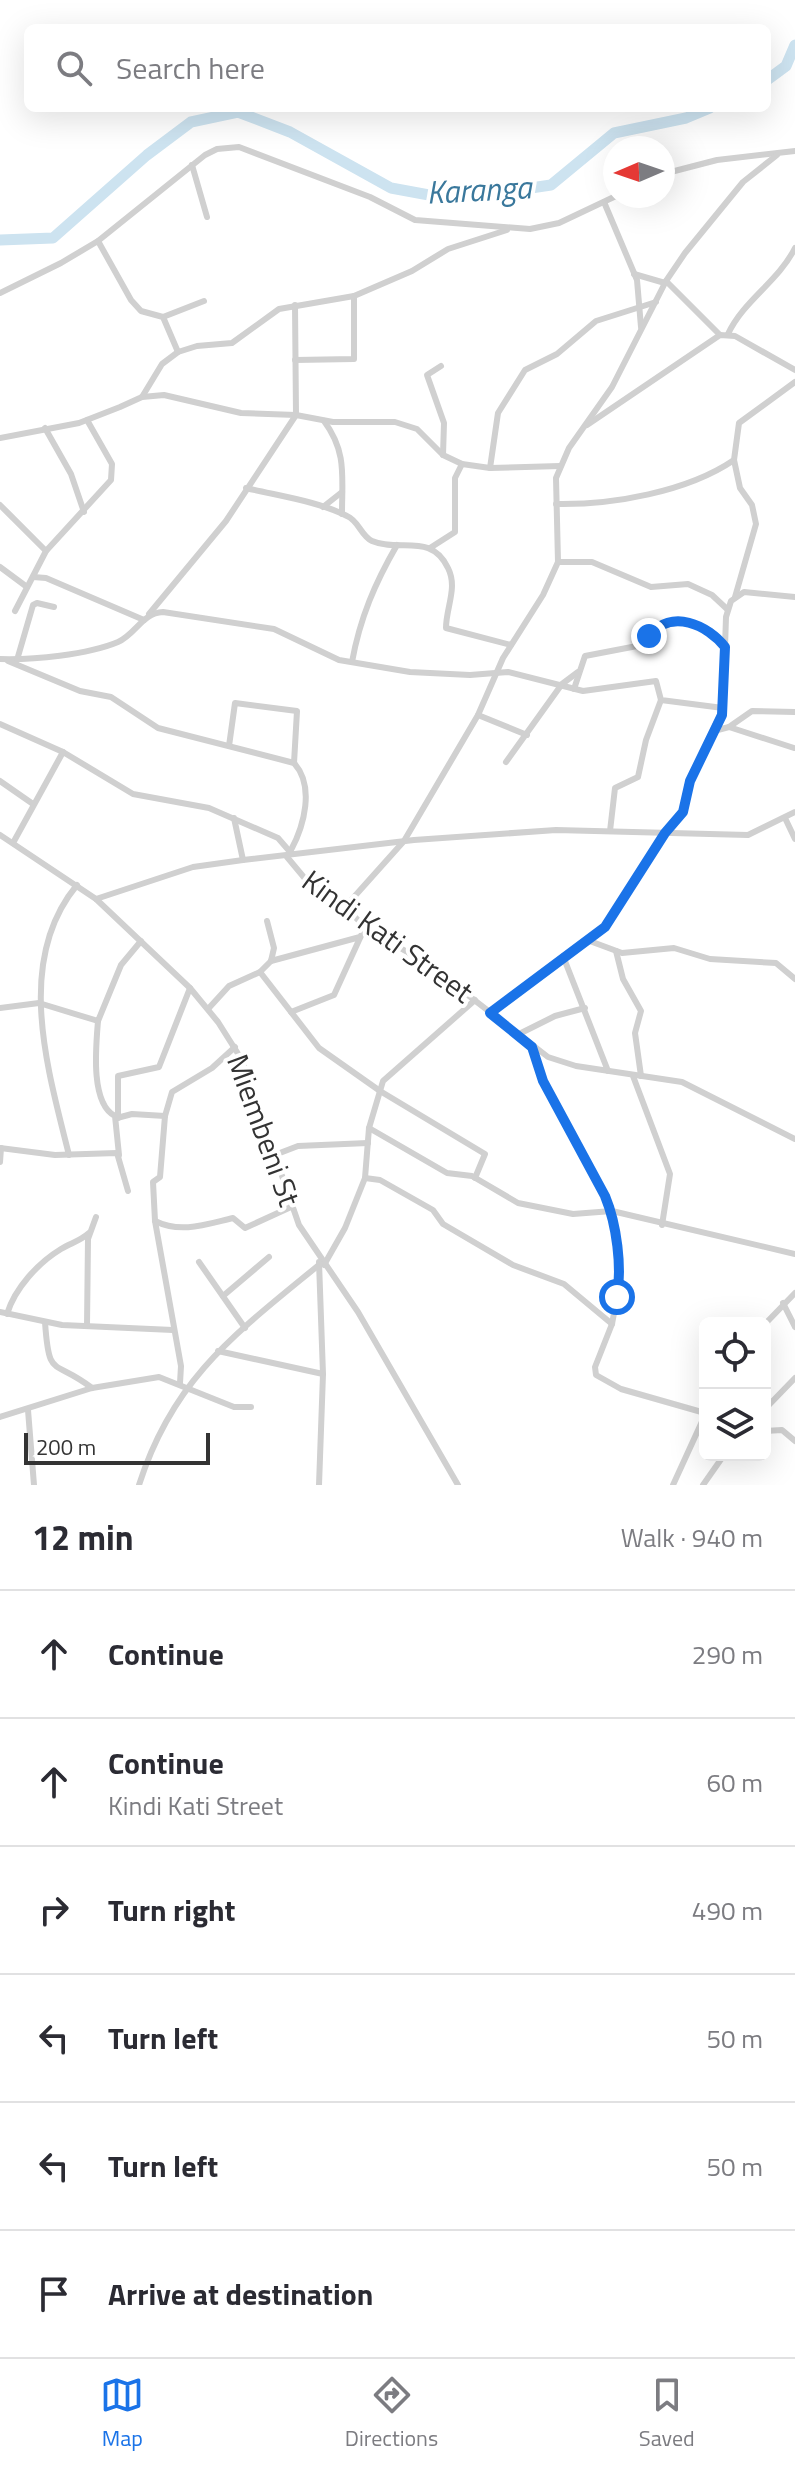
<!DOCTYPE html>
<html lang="en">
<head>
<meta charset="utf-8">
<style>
  body { margin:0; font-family:"Titillium Web",sans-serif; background:#f2f2f3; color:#2b2b33 }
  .controls { position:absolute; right:24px; bottom:24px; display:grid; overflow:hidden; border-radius:12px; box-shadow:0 8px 32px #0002 }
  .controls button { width:72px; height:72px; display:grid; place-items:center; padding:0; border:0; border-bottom:2px solid #e1e1e2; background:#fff; color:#2b2b33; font:40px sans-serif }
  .compass { position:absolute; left:603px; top:136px; width:72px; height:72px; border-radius:50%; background:#fff; box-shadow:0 8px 32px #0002; rotate:268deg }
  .scale { position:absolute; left:24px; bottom:20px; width:186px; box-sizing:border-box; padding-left:8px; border:4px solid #333; border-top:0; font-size:22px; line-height:28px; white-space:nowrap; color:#333; -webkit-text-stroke:6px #fff; paint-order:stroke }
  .stop { position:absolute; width:24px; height:24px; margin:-18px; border:6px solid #1a73e8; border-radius:50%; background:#fff }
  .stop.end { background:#1a73e8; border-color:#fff; box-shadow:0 2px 8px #0008 }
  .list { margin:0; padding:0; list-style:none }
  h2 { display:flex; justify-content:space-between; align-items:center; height:104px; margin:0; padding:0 32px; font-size:34px }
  h2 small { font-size:26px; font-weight:400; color:#7c7c81 }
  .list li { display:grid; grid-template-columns:52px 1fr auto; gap:24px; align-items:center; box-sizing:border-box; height:128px; padding:0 32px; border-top:2px solid #e1e1e2 }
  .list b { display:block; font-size:30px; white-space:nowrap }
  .list p { margin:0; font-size:26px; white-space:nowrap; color:#7c7c81 }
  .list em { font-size:26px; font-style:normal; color:#7c7c81 }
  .icon { flex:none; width:44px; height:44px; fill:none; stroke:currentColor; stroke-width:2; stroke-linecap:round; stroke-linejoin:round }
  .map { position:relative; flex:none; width:795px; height:1485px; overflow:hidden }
  .search { position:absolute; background:#fff; box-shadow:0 8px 32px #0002; left:24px; right:24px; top:24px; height:88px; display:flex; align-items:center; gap:20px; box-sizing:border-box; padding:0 28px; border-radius:12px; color:#7c7c81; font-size:30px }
  .sheet { height:872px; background:#fff }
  nav { display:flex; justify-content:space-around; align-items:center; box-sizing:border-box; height:112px; border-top:2px solid #e1e1e2; background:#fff; font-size:22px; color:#7c7c81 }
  nav a { display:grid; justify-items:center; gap:4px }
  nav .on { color:#1a73e8 }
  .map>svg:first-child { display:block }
</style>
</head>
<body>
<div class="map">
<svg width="795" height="1485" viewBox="0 0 795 1485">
  <rect width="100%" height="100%" fill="#fff"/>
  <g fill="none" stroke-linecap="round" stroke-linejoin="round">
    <g stroke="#cde3f0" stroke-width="11">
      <path d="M767 80 786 66 795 45"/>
      <path d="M0 240 53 238 147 155 191 122 238 112 290 132 391 188 429 195H483L551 185 614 133 686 118 710 108"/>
    </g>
    <g stroke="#d0d0d0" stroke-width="6">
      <path d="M192 165 207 217"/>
      <path d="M663 174 717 160 795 151"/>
      <path d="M604 202 637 280 641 327"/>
      <path d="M98 241 131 300 141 311 163 317 178 352"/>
      <path d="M634 274 665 283"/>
      <path d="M666 281 720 335"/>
      <path d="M0 293 61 263 98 241 205 155 217 149 239 147 370 197 415 220 530 229 559 223 616 196"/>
      <path d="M163 317 204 301"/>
      <path d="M728 334C744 300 778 282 795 248"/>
      <path d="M295 360 354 359V296"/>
      <path d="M441 366 427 375 444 423 443 455"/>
      <path d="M142 397 164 395 241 413 296 415 333 422H395L417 429 443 455 462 464 490 468 560 466"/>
      <path d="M324 421C347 452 342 476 342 514"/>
      <path d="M587 425 720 335 735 336 795 370"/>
      <path d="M45 428 71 474 84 512"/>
      <path d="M0 438 79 423 120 407 142 397 162 364 178 352 197 346 232 343 279 309 354 296 412 271 448 249 507 230"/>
      <path d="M734 460 740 488 752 505 756 524 735 597"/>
      <path d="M490 468 498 413 525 370 557 354 596 321 656 302"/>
      <path d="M246 488C279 496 317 501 347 516 359 521 361 536 372 541 400 553 431 532 448 568 458 588 446 607 446 628L511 645"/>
      <path d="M556 504C612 505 687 492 734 460L739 423 795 382"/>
      <path d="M0 505 46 551"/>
      <path d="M323 507 342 492"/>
      <path d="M430 548 455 532V478L462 464"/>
      <path d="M558 562H592L651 587 688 584 712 595 727 609"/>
      <path d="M0 567 27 587"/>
      <path d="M33 577 46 578 144 620"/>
      <path d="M15 611 46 551 111 480 112 464 87 420"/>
      <path d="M149 614 226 521 296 415 295 305"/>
      <path d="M0 659C33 660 87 655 118 642 136 634 142 613 163 612L274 629 339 660 410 672 470 675 508 672 583 691 656 681 661 700 723 708"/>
      <path d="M17 660 33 605 37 603 54 607"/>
      <path d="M8 661 80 691 111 697 158 728 294 763C315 786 304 826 291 850"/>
      <path d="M352 662C360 618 375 583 397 545"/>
      <path d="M574 689 585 656 637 646 659 626 686 621 711 631 725 647"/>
      <path d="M478 715 527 735"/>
      <path d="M0 724 63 752 133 794 209 808 278 838 291 853"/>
      <path d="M729 727 794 748"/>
      <path d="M714 731 729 727 752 711 795 712"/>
      <path d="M229 746 235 703 297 711 294 763"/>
      <path d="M506 762 562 684 578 672"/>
      <path d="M0 781 33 804"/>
      <path d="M234 818 243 860"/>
      <path d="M785 818 795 839"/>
      <path d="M610 831 615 788 638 777 646 740 661 700"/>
      <path d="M0 835 96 899 190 988 218 1022 242 1060 299 1225 358 1312 458 1485"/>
      <path d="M13 843 63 752"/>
      <path d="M287 857 307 881 345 907 365 927 429 965 548 1057 576 1066 682 1082 795 1139"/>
      <path d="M96 899 193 867 243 860 414 840 556 830 748 835 795 812"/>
      <path d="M345 907 404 841 478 715 503 658 543 595 558 562 556 478 569 448 612 387 666 281 685 253 743 182 777 155"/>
      <path d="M587 940 622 953 674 948 710 959 776 963 795 979"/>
      <path d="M616 951 623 979 641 1011 635 1033 641 1076"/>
      <path d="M563 956 608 1071"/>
      <path d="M271 961 360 937"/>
      <path d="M260 972 319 1048 380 1091 485 1154 475 1178"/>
      <path d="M0 1008 39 1003 98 1021 121 965 141 941"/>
      <path d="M208 1009 229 986 260 972 271 961 274 948 267 921"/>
      <path d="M291 1012 334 995 365 927"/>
      <path d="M490 1013 605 927 665 833 683 812 690 781 723 708 726 617 731 601 744 592 795 597"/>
      <path d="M98 1021C96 1046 90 1103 115 1116L119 1155"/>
      <path d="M517 1035 555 1016 585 1008"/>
      <path d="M532 1047 543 1081 612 1211 620 1281 612 1324 595 1367 596 1375 621 1389 705 1413"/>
      <path d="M633 1076 670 1174 662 1225"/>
      <path d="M117 1118 132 1114 165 1116"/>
      <path d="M118 1118V1076L159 1067 190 988"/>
      <path d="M369 1128 447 1173 472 1176 518 1203 573 1214 612 1211 795 1254"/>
      <path d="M0 1148 55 1155 117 1153 128 1191"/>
      <path d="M69 1155C48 1070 14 961 77 885"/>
      <path d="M272 1156 298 1146 368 1143"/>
      <path d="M0 1162 1 1148"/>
      <path d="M365 1178 380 1180 433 1210 443 1224 513 1265 564 1284 612 1324"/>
      <path d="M155 1221C181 1234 207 1224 233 1218L245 1228 291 1207"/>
      <path d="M199 1262 245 1328"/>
      <path d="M324 1265 345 1228 365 1178 369 1128 383 1081 475 1000"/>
      <path d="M223 1296 269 1257"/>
      <path d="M783 1303 795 1327"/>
      <path d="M0 1312 62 1325 173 1330"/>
      <path d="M7 1314C15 1288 38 1263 61 1249 71 1243 80 1241 89 1233"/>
      <path d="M45 1322C49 1380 53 1358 92 1388"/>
      <path d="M765 1324 795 1293"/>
      <path d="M87 1326 88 1239 96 1217"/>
      <path d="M218 1351 323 1374"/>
      <path d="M180 1383 181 1366 155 1221 153 1182 160 1177 165 1116 172 1092 212 1068 235 1047"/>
      <path d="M765 1409 795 1378"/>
      <path d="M28 1410 34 1485"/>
      <path d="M0 1417 92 1388 159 1377 234 1407H251"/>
      <path d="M765 1431 782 1430 795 1441"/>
      <path d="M139 1485C173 1378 236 1333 320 1264"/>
      <path d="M319 1485 323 1374 319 1262"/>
      <path d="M673 1485 705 1415"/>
      <path d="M703 1485 724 1455"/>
    </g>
  </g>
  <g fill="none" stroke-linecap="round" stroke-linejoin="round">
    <path stroke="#1a73e8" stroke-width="10" d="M617 1297C622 1267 617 1225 605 1196L543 1081 532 1047 490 1013 605 927 665 833 683 812 690 781 722 715 725 647C708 625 671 608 649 636"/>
  </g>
  <g text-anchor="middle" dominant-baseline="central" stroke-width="8" stroke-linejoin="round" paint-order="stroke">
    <g font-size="30" fill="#333" stroke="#fff">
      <text transform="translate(388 936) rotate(36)">Kindi Kati Street</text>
      <text transform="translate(264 1130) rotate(70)">Miembeni St</text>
    </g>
    <g font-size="32" font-style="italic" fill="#3a789c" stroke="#fff">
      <text transform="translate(479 189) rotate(-3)">Karanga</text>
    </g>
  </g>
</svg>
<div class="controls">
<button><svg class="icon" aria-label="locate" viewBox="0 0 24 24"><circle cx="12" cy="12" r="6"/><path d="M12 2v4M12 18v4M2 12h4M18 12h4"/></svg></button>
<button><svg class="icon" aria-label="layers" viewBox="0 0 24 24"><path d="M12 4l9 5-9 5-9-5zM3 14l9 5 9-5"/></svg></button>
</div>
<svg class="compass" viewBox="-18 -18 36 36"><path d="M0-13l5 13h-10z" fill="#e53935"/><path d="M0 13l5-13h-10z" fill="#7c7c81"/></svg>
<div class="scale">200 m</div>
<div class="stop" style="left:617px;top:1297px"></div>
<div class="stop end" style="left:649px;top:636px"></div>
<div class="search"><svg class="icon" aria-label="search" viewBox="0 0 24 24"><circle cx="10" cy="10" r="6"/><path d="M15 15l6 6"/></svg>Search here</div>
</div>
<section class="sheet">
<h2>12 min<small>Walk · 940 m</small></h2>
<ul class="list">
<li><svg class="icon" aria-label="ahead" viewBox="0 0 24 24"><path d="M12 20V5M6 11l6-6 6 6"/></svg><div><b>Continue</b></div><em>290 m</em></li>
<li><svg class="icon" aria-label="ahead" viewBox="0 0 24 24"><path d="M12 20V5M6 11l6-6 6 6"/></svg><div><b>Continue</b><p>Kindi Kati Street</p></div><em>60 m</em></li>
<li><svg class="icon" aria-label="right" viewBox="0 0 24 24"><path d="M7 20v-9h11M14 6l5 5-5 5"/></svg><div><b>Turn right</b></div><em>490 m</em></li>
<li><svg class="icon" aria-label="left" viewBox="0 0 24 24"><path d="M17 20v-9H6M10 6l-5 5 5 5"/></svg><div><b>Turn left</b></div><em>50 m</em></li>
<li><svg class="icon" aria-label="left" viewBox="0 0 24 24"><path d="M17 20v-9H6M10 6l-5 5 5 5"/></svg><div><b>Turn left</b></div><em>50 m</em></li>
<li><svg class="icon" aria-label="arrive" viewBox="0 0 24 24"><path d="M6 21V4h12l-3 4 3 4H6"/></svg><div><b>Arrive at destination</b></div></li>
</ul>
</section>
<nav>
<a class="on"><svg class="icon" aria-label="map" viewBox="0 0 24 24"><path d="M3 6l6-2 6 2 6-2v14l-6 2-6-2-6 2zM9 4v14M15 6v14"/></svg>Map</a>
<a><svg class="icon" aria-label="directions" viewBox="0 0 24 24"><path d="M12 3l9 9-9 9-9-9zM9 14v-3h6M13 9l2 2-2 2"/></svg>Directions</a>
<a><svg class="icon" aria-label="saved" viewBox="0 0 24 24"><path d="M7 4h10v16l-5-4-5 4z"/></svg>Saved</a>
</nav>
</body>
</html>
